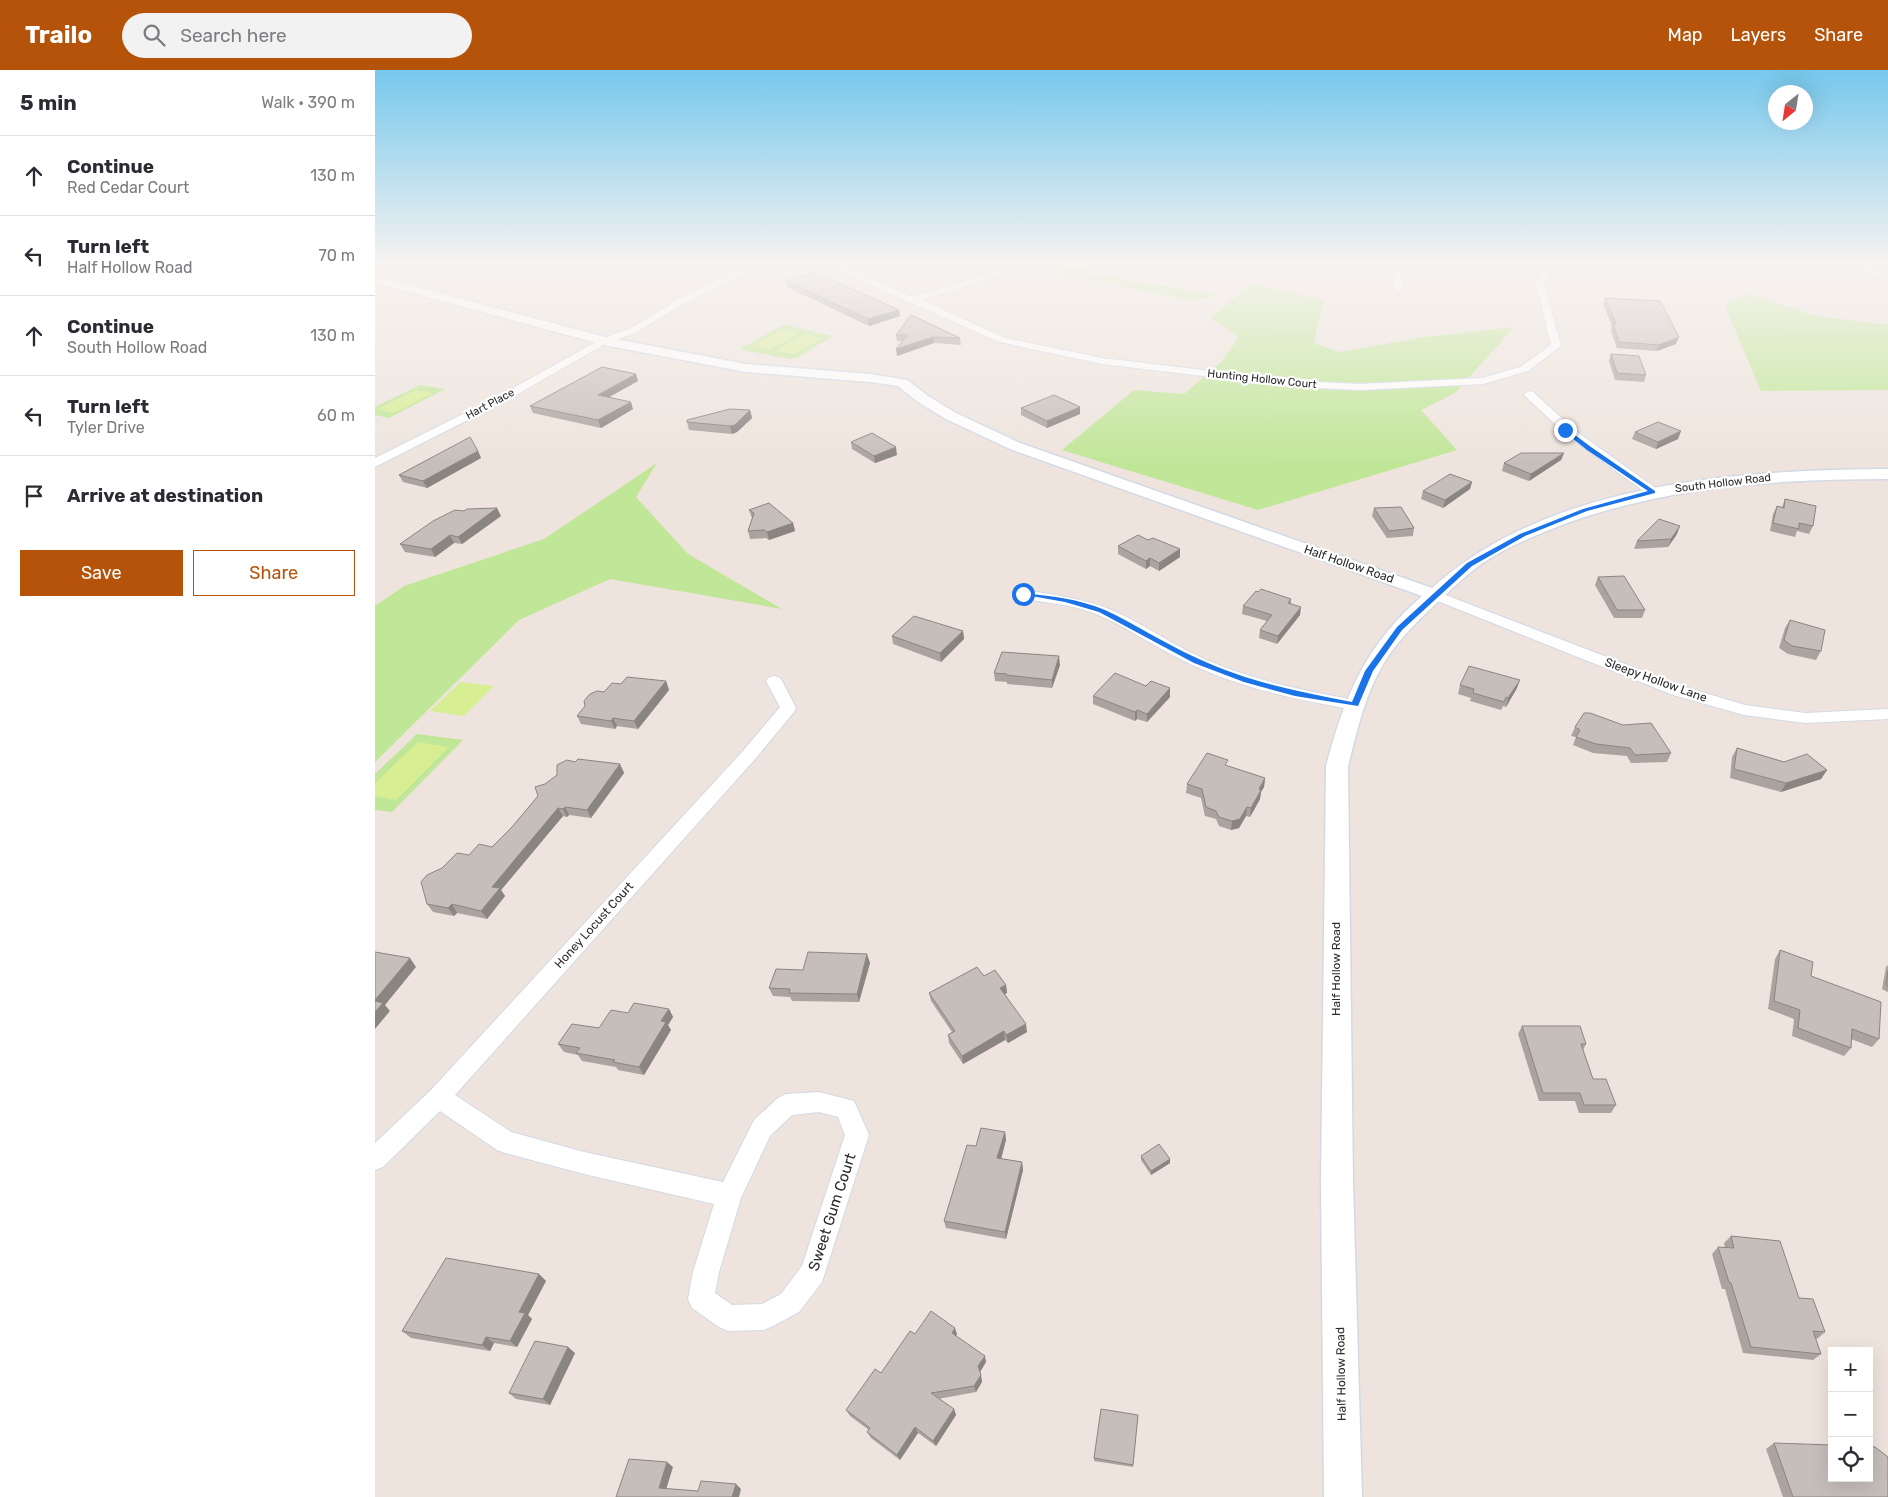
<!DOCTYPE html>
<html lang="en">
<head>
<meta charset="utf-8">
<style>
  body { margin:0; font-family:Rubik,sans-serif; background:#f2f2f3; color:#2b2b33 }
  .controls { position:absolute; right:15px; bottom:15px; display:grid; overflow:hidden; border-radius:0px; box-shadow:0 5px 20px #0002 }
  .controls button { width:45px; height:45px; display:grid; place-items:center; padding:0; border:0; border-bottom:1px solid #e1e1e2; background:#fff; color:#2b2b33; font:25px sans-serif }
  .compass { position:absolute; left:1393px; top:15px; width:45px; height:45px; border-radius:50%; background:#fff; box-shadow:0 5px 20px #0002; rotate:210deg }
  .stop { position:absolute; width:15px; height:15px; margin:-11px; border:4px solid #1a73e8; border-radius:50%; background:#fff }
  .stop.end { background:#1a73e8; border-color:#fff; box-shadow:0 1px 5px #0008 }
  .list { margin:0; padding:0; list-style:none }
  h2 { display:flex; justify-content:space-between; align-items:center; height:65px; margin:0; padding:0 20px; font-size:21px }
  h2 small { font-size:16px; font-weight:400; color:#7c7c81 }
  .list li { display:grid; grid-template-columns:32px 1fr auto; gap:15px; align-items:center; box-sizing:border-box; height:80px; padding:0 20px; border-top:1px solid #e1e1e2 }
  .list b { display:block; font-size:19px; white-space:nowrap }
  .list p { margin:0; font-size:16px; white-space:nowrap; color:#7c7c81 }
  .list em { font-size:16px; font-style:normal; color:#7c7c81 }
  .actions { display:flex; gap:10px; padding:15px 20px }
  .actions a { flex:1; padding:11px 0; border:1px solid #b45309; border-radius:0px; text-align:center; font-size:18px; color:#b45309 }
  .actions .main { background:#b45309; color:#fff }
  .icon { flex:none; width:28px; height:28px; fill:none; stroke:currentColor; stroke-width:2; stroke-linecap:round; stroke-linejoin:round }
  .map { position:relative; flex:none; width:1513px; height:1427px; overflow:hidden }
  header { display:flex; align-items:center; gap:30px; box-sizing:border-box; height:70px; padding:0 25px; background:#b45309; color:#fff }
  header strong { font-size:24px }
  nav { display:flex; gap:28px; margin-inline-start:auto; font-size:18px }
  .search { width:350px; height:45px; background:#f2f2f3; display:flex; align-items:center; gap:12px; box-sizing:border-box; padding:0 18px; border-radius:28px; color:#7c7c81; font-size:19px }
  main { display:flex }
  aside { flex:1; background:#fff }
  .map>svg:first-child { display:block }
</style>
</head>
<body>
<header>
<strong>Trailo</strong>
<div class="search"><svg class="icon" aria-label="search" viewBox="0 0 24 24"><circle cx="10" cy="10" r="6"/><path d="M15 15l6 6"/></svg>Search here</div>
<nav><a>Map</a><a>Layers</a><a>Share</a></nav>
</header>
<main>
<aside>
<h2>5 min<small>Walk · 390 m</small></h2>
<ul class="list">
<li><svg class="icon" aria-label="ahead" viewBox="0 0 24 24"><path d="M12 20V5M6 11l6-6 6 6"/></svg><div><b>Continue</b><p>Red Cedar Court</p></div><em>130 m</em></li>
<li><svg class="icon" aria-label="left" viewBox="0 0 24 24"><path d="M17 20v-9H6M10 6l-5 5 5 5"/></svg><div><b>Turn left</b><p>Half Hollow Road</p></div><em>70 m</em></li>
<li><svg class="icon" aria-label="ahead" viewBox="0 0 24 24"><path d="M12 20V5M6 11l6-6 6 6"/></svg><div><b>Continue</b><p>South Hollow Road</p></div><em>130 m</em></li>
<li><svg class="icon" aria-label="left" viewBox="0 0 24 24"><path d="M17 20v-9H6M10 6l-5 5 5 5"/></svg><div><b>Turn left</b><p>Tyler Drive</p></div><em>60 m</em></li>
<li><svg class="icon" aria-label="arrive" viewBox="0 0 24 24"><path d="M6 21V4h12l-3 4 3 4H6"/></svg><div><b>Arrive at destination</b></div></li>
</ul>
<div class="actions"><a class="main">Save</a><a>Share</a></div>
</aside>
<div class="map">
<svg width="1513" height="1427" viewBox="0 0 1513 1427">
  <rect width="100%" height="100%" fill="#eee4dd"/>
  <g fill="#c0e697">
    <path d="M687 195H723L716 203 842 225 818 231 684 204Z"/>
    <path d="M876 214 948 230 939 273 964 282 1050 267 1139 257 1080 323 1046 340 1082 380 883 440 687 380 759 320 809 324 846 292 864 267 835 248Z"/>
    <path d="M1373 224 1442 246 1513 255V320L1386 321 1349 234Z"/>
    <path d="M411 255 458 266 421 288 415 289 368 280 367 278 406 256Z"/>
    <path d="M45 315 70 319 14 348 0 345V337Z"/>
    <path d="M282 393 261 427 313 484 407 539 235 509 144 550 0 692V536L29 516 169 469Z"/>
    <path d="M42 664 88 670 17 742 0 740V704Z"/>
  </g>
  <g fill="#d7ee93">
    <path d="M406 260 423 263 395 280 377 276Z"/>
    <path d="M429 264 447 268 419 284 401 281Z"/>
    <path d="M41 320 58 323 19 343 2 339Z"/>
    <path d="M86 612 119 616 89 646 55 641Z"/>
    <path d="M43 672 74 677 21 730 0 726V713Z"/>
  </g>
  <g fill="none" stroke-linecap="round" stroke-linejoin="round">
    <g stroke="#d2d9e5" stroke-width="2">
      <g id="minor">
        <path d="M376 195H389L313 231 260 263 232 273 132 330 0 397V388L124 326 226 269 254 259 295 235 296 232Z"/>
        <path d="M451 195H464L539 227 642 195H657L547 230 630 268 727 288 920 311 985 314 1107 308 1145 297 1176 275 1161 213 1172 195H1181L1169 213 1186 276 1153 301 1108 314 985 320 920 317 727 294 624 272Z"/>
        <path d="M1025 195H1035L1027 202V219L1023 222 1019 219V201Z"/>
        <path d="M1462 195H1479L1513 203V209Z"/>
        <path d="M1154 321 1158 322 1202 362 1282 419 1284 422 1282 425H1274L1194 367 1150 326 1149 324Z"/>
        <path d="M648 520C676 524 703 528 729 537 763 550 794 573 827 588 876 610 927 620 980 630L986 631 988 635 986 639 980 640C924 630 868 619 815 594 783 579 754 558 721 544 696 533 669 534 643 527L641 524 643 521Z"/>
        <path d="M1060 521 1310 617 1370 635 1430 643 1513 639V649L1430 653 1369 645 1298 625 1055 528 1053 525 1055 522Z"/>
        <path d="M399 606 405 608 407 611 421 638 419 642 380 689 80 1025 136 1062 209 1082 348 1112 379 1050 403 1028 411 1024 444 1022 479 1031 494 1065 447 1212 424 1242 398 1256 389 1260 353 1261 344 1257 317 1238 313 1229 318 1202 339 1134 209 1104 130 1083 122 1080 65 1041 8 1097 0 1100V1073L56 1020 368 681 405 637 391 611 393 608ZM444 1042 463 1047 470 1065 427 1196 406 1224 387 1234 357 1235 340 1223 344 1202 366 1128 395 1066 417 1045Z"/>
      </g>
    </g>
    <g stroke="#d2d9e5" stroke-width="3">
      <path id="tertiary" d="M0 206 230 267 371 294 495 304 532 310 553 326 581 343 645 373 1057 518C1174 412 1363 400 1513 399V409C1404 409 1296 416 1192 453 1161 465 1128 478 1101 498 1089 507 1078 518 1067 528 1046 548 1024 568 1009 593 990 624 982 661 973 696L978 1112 987 1427H949L946 1112 951 696C970 625 990 576 1047 526L635 379 571 349 543 332 523 316 495 312 371 302 229 275 0 213Z"/>
    </g>
    <use href="#minor" fill="#fff" fill-rule="evenodd"/>
    <use href="#tertiary" fill="#fff" fill-rule="evenodd"/>
  </g>
  <g fill="#aaa3a0">
    <path d="M411 211 525 246 494 256 412 217Z"/>
    <path d="M1230 228 1301 274 1282 281 1242 278 1236 261 1237 256 1228 234Z"/>
    <path d="M521 265 585 268 586 275 559 273 522 286 527 271H522Z"/>
    <path d="M1236 284 1271 305 1269 312 1240 310 1234 291Z"/>
    <path d="M261 304 263 311 234 327 258 339 226 358 158 343 155 336Z"/>
    <path d="M646 338 705 344 672 358 646 345Z"/>
    <path d="M375 340 377 348 362 362 357 364 314 360 312 352Z"/>
    <path d="M1306 361 1303 369 1281 379 1257 369 1260 362Z"/>
    <path d="M476 372 522 385 500 393 477 379Z"/>
    <path d="M103 381 106 388 52 418 28 412 24 405Z"/>
    <path d="M1189 383 1186 390 1154 411 1127 401 1129 393Z"/>
    <path d="M1097 412 1095 419 1068 438 1046 429 1048 421Z"/>
    <path d="M1410 429 1438 456 1434 464 1422 461 1420 467 1395 461 1398 444 1402 436 1407 437Z"/>
    <path d="M999 438 1039 458 1038 466 1012 468 997 446Z"/>
    <path d="M374 440 418 453 420 461 394 470 391 468 375 469 373 461 377 448Z"/>
    <path d="M126 446 87 474 79 473 60 487 30 482 25 474Z"/>
    <path d="M1302 464 1293 477 1259 479 1262 471Z"/>
    <path d="M743 476 805 487 784 501 775 496 771 499 743 484Z"/>
    <path d="M1223 507 1270 540 1267 548H1239L1220 515Z"/>
    <path d="M916 529V534L925 545 902 574 884 568 885 560 892 551 867 544 868 536Z"/>
    <path d="M1415 550 1446 581 1441 590 1413 584 1404 578 1410 558Z"/>
    <path d="M588 561 589 569 566 592 518 574 517 566Z"/>
    <path d="M685 595 677 618 632 614V612L620 611 619 603Z"/>
    <path d="M291 611 294 620 263 659 242 656 240 659 206 654 202 646 229 622 246 614Z"/>
    <path d="M1085 615 1142 618 1131 637 1128 636 1126 640 1095 631 1096 628 1083 624Z"/>
    <path d="M771 616 795 618V627L772 652 762 649 760 651 718 634V626Z"/>
    <path d="M1200 657 1296 683 1292 692 1256 693 1252 686 1218 683 1198 675 1201 667 1196 666Z"/>
    <path d="M1362 678 1409 692 1452 700 1446 709 1406 722 1355 708 1357 687Z"/>
    <path d="M200 692 245 694 249 703 216 748 194 745 192 747 188 746 126 820 130 826 112 849 82 843 79 846 58 842 52 834 67 798 94 785 117 777 137 757 163 726 170 714Z"/>
    <path d="M853 696 890 708 889 717 886 722 885 729 875 747 871 746 864 758 856 760 844 756 841 749 830 746 826 728 811 723 812 714Z"/>
    <path d="M1405 880 1436 906 1504 969 1497 977 1476 969V978L1469 986 1417 966 1419 949 1393 939 1400 889Z"/>
    <path d="M495 893 484 932 417 931 415 927 398 926 394 918 428 900Z"/>
    <path d="M1513 895V922L1507 919 1511 897Z"/>
    <path d="M609 906 631 915 632 923 630 924 652 962 633 973 630 970 588 994 574 973 573 965 577 962 556 931 554 923Z"/>
    <path d="M294 939 298 947 293 955 296 960 269 1005 243 1000 241 997 207 991 203 985 189 982 183 974 224 958 253 943Z"/>
    <path d="M1147 956 1211 974 1208 980 1218 1009 1241 1035 1236 1043H1204L1200 1031H1164L1143 964Z"/>
    <path d="M630 1062 631 1070 626 1089 647 1092 648 1100 631 1169 571 1158 569 1151 601 1076Z"/>
    <path d="M766 1086 795 1093 776 1105 766 1090Z"/>
    <path d="M1356 1166 1424 1228 1450 1262 1442 1269H1441L1446 1284 1438 1290 1368 1283 1350 1219H1347L1337 1184 1343 1177 1350 1178 1349 1173Z"/>
    <path d="M164 1204 171 1211 153 1245 157 1249 142 1277 119 1273 115 1281 36 1268 27 1261Z"/>
    <path d="M540 1264H582L581 1266 611 1292 605 1302 607 1312 601 1322 563 1329 579 1339 581 1345 561 1376 543 1363 525 1390 496 1368 492 1362 494 1360 475 1346 471 1340 506 1303Z"/>
    <path d="M200 1283 175 1335 141 1329 134 1323Z"/>
    <path d="M763 1345 758 1397 719 1391V1388Z"/>
    <path d="M1399 1373 1513 1427H1408L1391 1379Z"/>
  </g>
  <g fill="#8b8582">
    <path d="M524 240 525 246 494 256 493 249Z"/>
    <path d="M558 267 559 273 522 286 521 279Z"/>
    <path d="M1304 267 1301 274 1282 281 1284 275Z"/>
    <path d="M261 304 263 311 225 332 223 325Z"/>
    <path d="M256 332 258 339 226 358 223 350Z"/>
    <path d="M705 337V344L672 358V351Z"/>
    <path d="M375 340 377 348 362 362 357 364 355 356Z"/>
    <path d="M1306 361 1303 369 1281 379 1283 372Z"/>
    <path d="M521 377 522 385 500 393 499 386Z"/>
    <path d="M103 381 106 388 52 418 48 411Z"/>
    <path d="M1189 383 1186 390 1154 411 1156 404Z"/>
    <path d="M1097 412 1095 419 1068 438 1070 430Z"/>
    <path d="M122 438 126 446 87 474 83 467Z"/>
    <path d="M418 453 420 461 394 470 392 462Z"/>
    <path d="M1305 456 1302 464 1293 477 1296 469Z"/>
    <path d="M75 465 79 473 60 487 56 479Z"/>
    <path d="M805 479V487L784 501V493Z"/>
    <path d="M775 488V496L771 499V491Z"/>
    <path d="M926 537 925 545 902 574 903 566Z"/>
    <path d="M588 561 589 569 566 592 565 583Z"/>
    <path d="M684 586 685 595 677 618V610Z"/>
    <path d="M1145 610 1142 618 1131 637 1133 628Z"/>
    <path d="M291 611 294 620 263 659 259 651Z"/>
    <path d="M795 618V627L772 652V644Z"/>
    <path d="M762 640V649L760 651V642Z"/>
    <path d="M238 648 242 656 240 659 236 651Z"/>
    <path d="M245 694 249 703 216 748 212 740Z"/>
    <path d="M1452 700 1446 709 1406 722 1411 713Z"/>
    <path d="M890 708 889 717 886 722 885 729 875 747 876 738 884 719Z"/>
    <path d="M190 737 194 745 192 747 188 739Z"/>
    <path d="M872 737 871 746 864 758 856 760 857 751Z"/>
    <path d="M183 738 188 746 126 820 130 826 112 849 106 841 117 817Z"/>
    <path d="M77 834 82 843 79 846 73 838Z"/>
    <path d="M492 884 495 893 484 932 482 924Z"/>
    <path d="M35 888 41 897 10 935 15 941 0 959V930Z"/>
    <path d="M631 915 632 923 626 926 625 918Z"/>
    <path d="M294 939 298 947 293 955 296 960 269 1005 264 997 286 951Z"/>
    <path d="M651 954 652 962 633 973 631 965Z"/>
    <path d="M629 961 630 970 588 994 587 986Z"/>
    <path d="M630 1062 631 1070 624 1096 622 1088Z"/>
    <path d="M795 1089V1093L776 1105V1101Z"/>
    <path d="M647 1092 648 1100 631 1169 630 1162Z"/>
    <path d="M164 1204 171 1211 153 1245 157 1249 142 1277 135 1271 144 1242Z"/>
    <path d="M580 1258 582 1264 579 1269 577 1263Z"/>
    <path d="M111 1267 119 1273 115 1281 107 1275Z"/>
    <path d="M193 1277 200 1283 175 1335 168 1329Z"/>
    <path d="M610 1286 611 1292 605 1302 603 1296Z"/>
    <path d="M606 1305 607 1312 601 1322 599 1316Z"/>
    <path d="M579 1339 581 1345 561 1376 558 1371Z"/>
    <path d="M540 1357 543 1363 525 1390 522 1385Z"/>
    <path d="M292 1392 298 1397 290 1423 284 1418Z"/>
    <path d="M361 1414 366 1419 364 1427H357Z"/>
  </g>
  <g fill="#c6beba" stroke="#8b8582">
    <path d="M439 202 524 240 493 249 411 211Z"/>
    <path d="M1230 228 1285 231 1304 267 1284 275 1244 272 1238 254H1241Z"/>
    <path d="M536 245 585 268 558 267 521 279 532 265H521Z"/>
    <path d="M1236 284 1264 286 1271 305 1242 303Z"/>
    <path d="M227 297 261 304 223 325 256 332 223 350 155 336Z"/>
    <path d="M679 325 705 337 672 351 646 338Z"/>
    <path d="M355 339 375 340 360 355 355 356 312 352V350Z"/>
    <path d="M1283 352 1306 361 1283 372 1260 362Z"/>
    <path d="M497 363 521 377 499 386 476 372Z"/>
    <path d="M95 367 103 381 48 411 24 405Z"/>
    <path d="M1146 383H1189L1156 404 1129 393Z"/>
    <path d="M1075 404 1097 412 1070 430 1048 421Z"/>
    <path d="M1410 429 1441 436 1438 456 1424 453V459L1398 453 1402 436 1409 438Z"/>
    <path d="M394 433 418 453 392 462 389 460 373 461 379 443 374 440Z"/>
    <path d="M1026 437 1039 458 1014 461 999 438Z"/>
    <path d="M122 438 83 467 75 465 56 479 25 474 58 451 80 440 89 441 92 439Z"/>
    <path d="M1284 449 1305 456 1296 469 1262 471Z"/>
    <path d="M763 465 773 470 778 468 805 479 784 493 775 488 771 491 743 476Z"/>
    <path d="M1249 506 1270 540H1242L1223 507Z"/>
    <path d="M886 519 916 529 913 533 926 537 903 566 885 560 897 545 868 536 881 521 883 522Z"/>
    <path d="M539 546 588 561 565 583 517 566Z"/>
    <path d="M1415 550 1450 560 1446 581 1417 576 1409 570Z"/>
    <path d="M627 582 684 586 677 610 631 605 632 604 619 603Z"/>
    <path d="M1094 596 1145 610 1133 628 1131 627 1129 632 1098 623 1099 619 1085 615Z"/>
    <path d="M740 603 771 616 776 611 795 618 772 644 762 640 760 642 718 626Z"/>
    <path d="M252 607 291 611 259 651 238 648 236 651 202 646 210 636 209 631 215 624 222 621 229 622 237 613 246 614Z"/>
    <path d="M1209 643H1215L1248 655 1276 653 1296 683 1260 685 1255 678 1221 674 1201 667 1205 660 1200 657Z"/>
    <path d="M1362 678 1409 692 1432 684 1452 700 1411 713 1359 699Z"/>
    <path d="M832 683 853 690 850 695 890 708 884 719 886 720 876 738 872 737 865 749 857 751 844 747 841 741 831 737 827 719 812 714Z"/>
    <path d="M203 689 245 694 212 740 190 737 188 739 183 738 117 817 125 818 106 841 77 834 73 838 52 834 46 812 52 805 67 798 82 783 94 785 104 774 117 777 137 757 163 726 160 717 170 714 182 705V695L192 690 200 692Z"/>
    <path d="M1405 880 1438 892 1436 906 1506 932 1504 969 1477 959 1476 978 1423 958 1425 940 1399 931Z"/>
    <path d="M0 882 35 888 0 930Z"/>
    <path d="M433 882 492 884 482 924 414 923 415 919 394 918 401 899 428 900Z"/>
    <path d="M602 897 609 906 620 900 631 915 625 918 651 954 631 965 629 961 587 986 573 965 580 961 554 923Z"/>
    <path d="M1513 901V916L1511 915Z"/>
    <path d="M0 931 8 933 0 942Z"/>
    <path d="M259 933 294 939 286 951 291 952 264 997 238 992 240 990 201 983 205 978 183 974 197 954 224 958 236 940 253 943Z"/>
    <path d="M1147 956H1205L1211 974H1206L1218 1009H1231L1241 1035H1209L1205 1023H1168Z"/>
    <path d="M606 1058 630 1062 622 1088 647 1092 630 1162 569 1151 592 1075 601 1076Z"/>
    <path d="M784 1074 795 1089 776 1101 766 1086Z"/>
    <path d="M1356 1166 1405 1171 1424 1228 1438 1229 1450 1262 1438 1261 1446 1284 1376 1277 1356 1213 1354 1212 1343 1177 1359 1178Z"/>
    <path d="M71 1188 164 1204 144 1242 150 1243 135 1271 111 1267 107 1275 27 1261Z"/>
    <path d="M556 1241 580 1258 577 1263 610 1286 603 1296 606 1305 599 1316 556 1323 579 1339 558 1371 540 1357 522 1385 492 1362 495 1358 471 1340 500 1299 506 1303 535 1261 540 1264Z"/>
    <path d="M160 1271 193 1277 168 1329 134 1323Z"/>
    <path d="M726 1339 763 1345 758 1395 719 1388Z"/>
    <path d="M1399 1373 1457 1375V1408H1494V1376L1500 1377 1513 1387V1427H1418Z"/>
    <path d="M254 1389 292 1392 284 1418 323 1421 326 1411 361 1414 357 1427H241Z"/>
  </g>
  <linearGradient id="sky" x2="0" y2="1"><stop stop-color="#76c8ed"/><stop offset="0.49" stop-color="#f7f3f0"/><stop offset="1" stop-color="#f7f3f0" stop-opacity="0"/></linearGradient>
  <rect width="1513" height="395" fill="url(#sky)"/>
  <path fill="#1a73e8" d="M1188 359H1192L1216 377 1280 421V423L1212 441 1150 466 1097 496 1027 560 998 601 983 636 920 626 869 612 819 593 724 542 690 532 645 524 648 523C676 526 704 529 730 540 762 555 792 575 824 589 873 612 925 622 977 632L990 601 1022 557 1092 493 1145 464 1208 439 1273 421 1212 380 1188 361Z"/>
  <g text-anchor="middle" dominant-baseline="central" stroke-width="4.5" stroke-linejoin="round" paint-order="stroke">
    <g font-size="11" fill="#2b2b2b" stroke="#fff">
      <text transform="translate(887 309) rotate(6)">Hunting Hollow Court</text>
      <text transform="translate(115 334) rotate(-28)">Hart Place</text>
      <text transform="translate(1348 413) rotate(-7)">South Hollow Road</text>
    </g>
    <g font-size="12" fill="#2b2b2b" stroke="#fff">
      <text transform="translate(974 494) rotate(19)">Half Hollow Road</text>
      <text transform="translate(1281 610) rotate(20)">Sleepy Hollow Lane</text>
      <text transform="translate(219 855) rotate(-48)">Honey Locust Court</text>
      <text transform="translate(961 899) rotate(-90)">Half Hollow Road</text>
      <text transform="translate(966 1304) rotate(-91)">Half Hollow Road</text>
    </g>
    <g font-size="15" fill="#2b2b2b" stroke="#fff">
      <text transform="translate(457 1142) rotate(-72)">Sweet Gum Court</text>
    </g>
  </g>
</svg>
<div class="controls">
<button>+</button>
<button>−</button>
<button><svg class="icon" aria-label="locate" viewBox="0 0 24 24"><circle cx="12" cy="12" r="6"/><path d="M12 2v4M12 18v4M2 12h4M18 12h4"/></svg></button>
</div>
<svg class="compass" viewBox="-18 -18 36 36"><path d="M0-13l5 13h-10z" fill="#e53935"/><path d="M0 13l5-13h-10z" fill="#7c7c81"/></svg>
<div class="stop" style="left:648px;top:524px"></div>
<div class="stop end" style="left:1190px;top:360px"></div>
</div>
</main>
</body>
</html>
